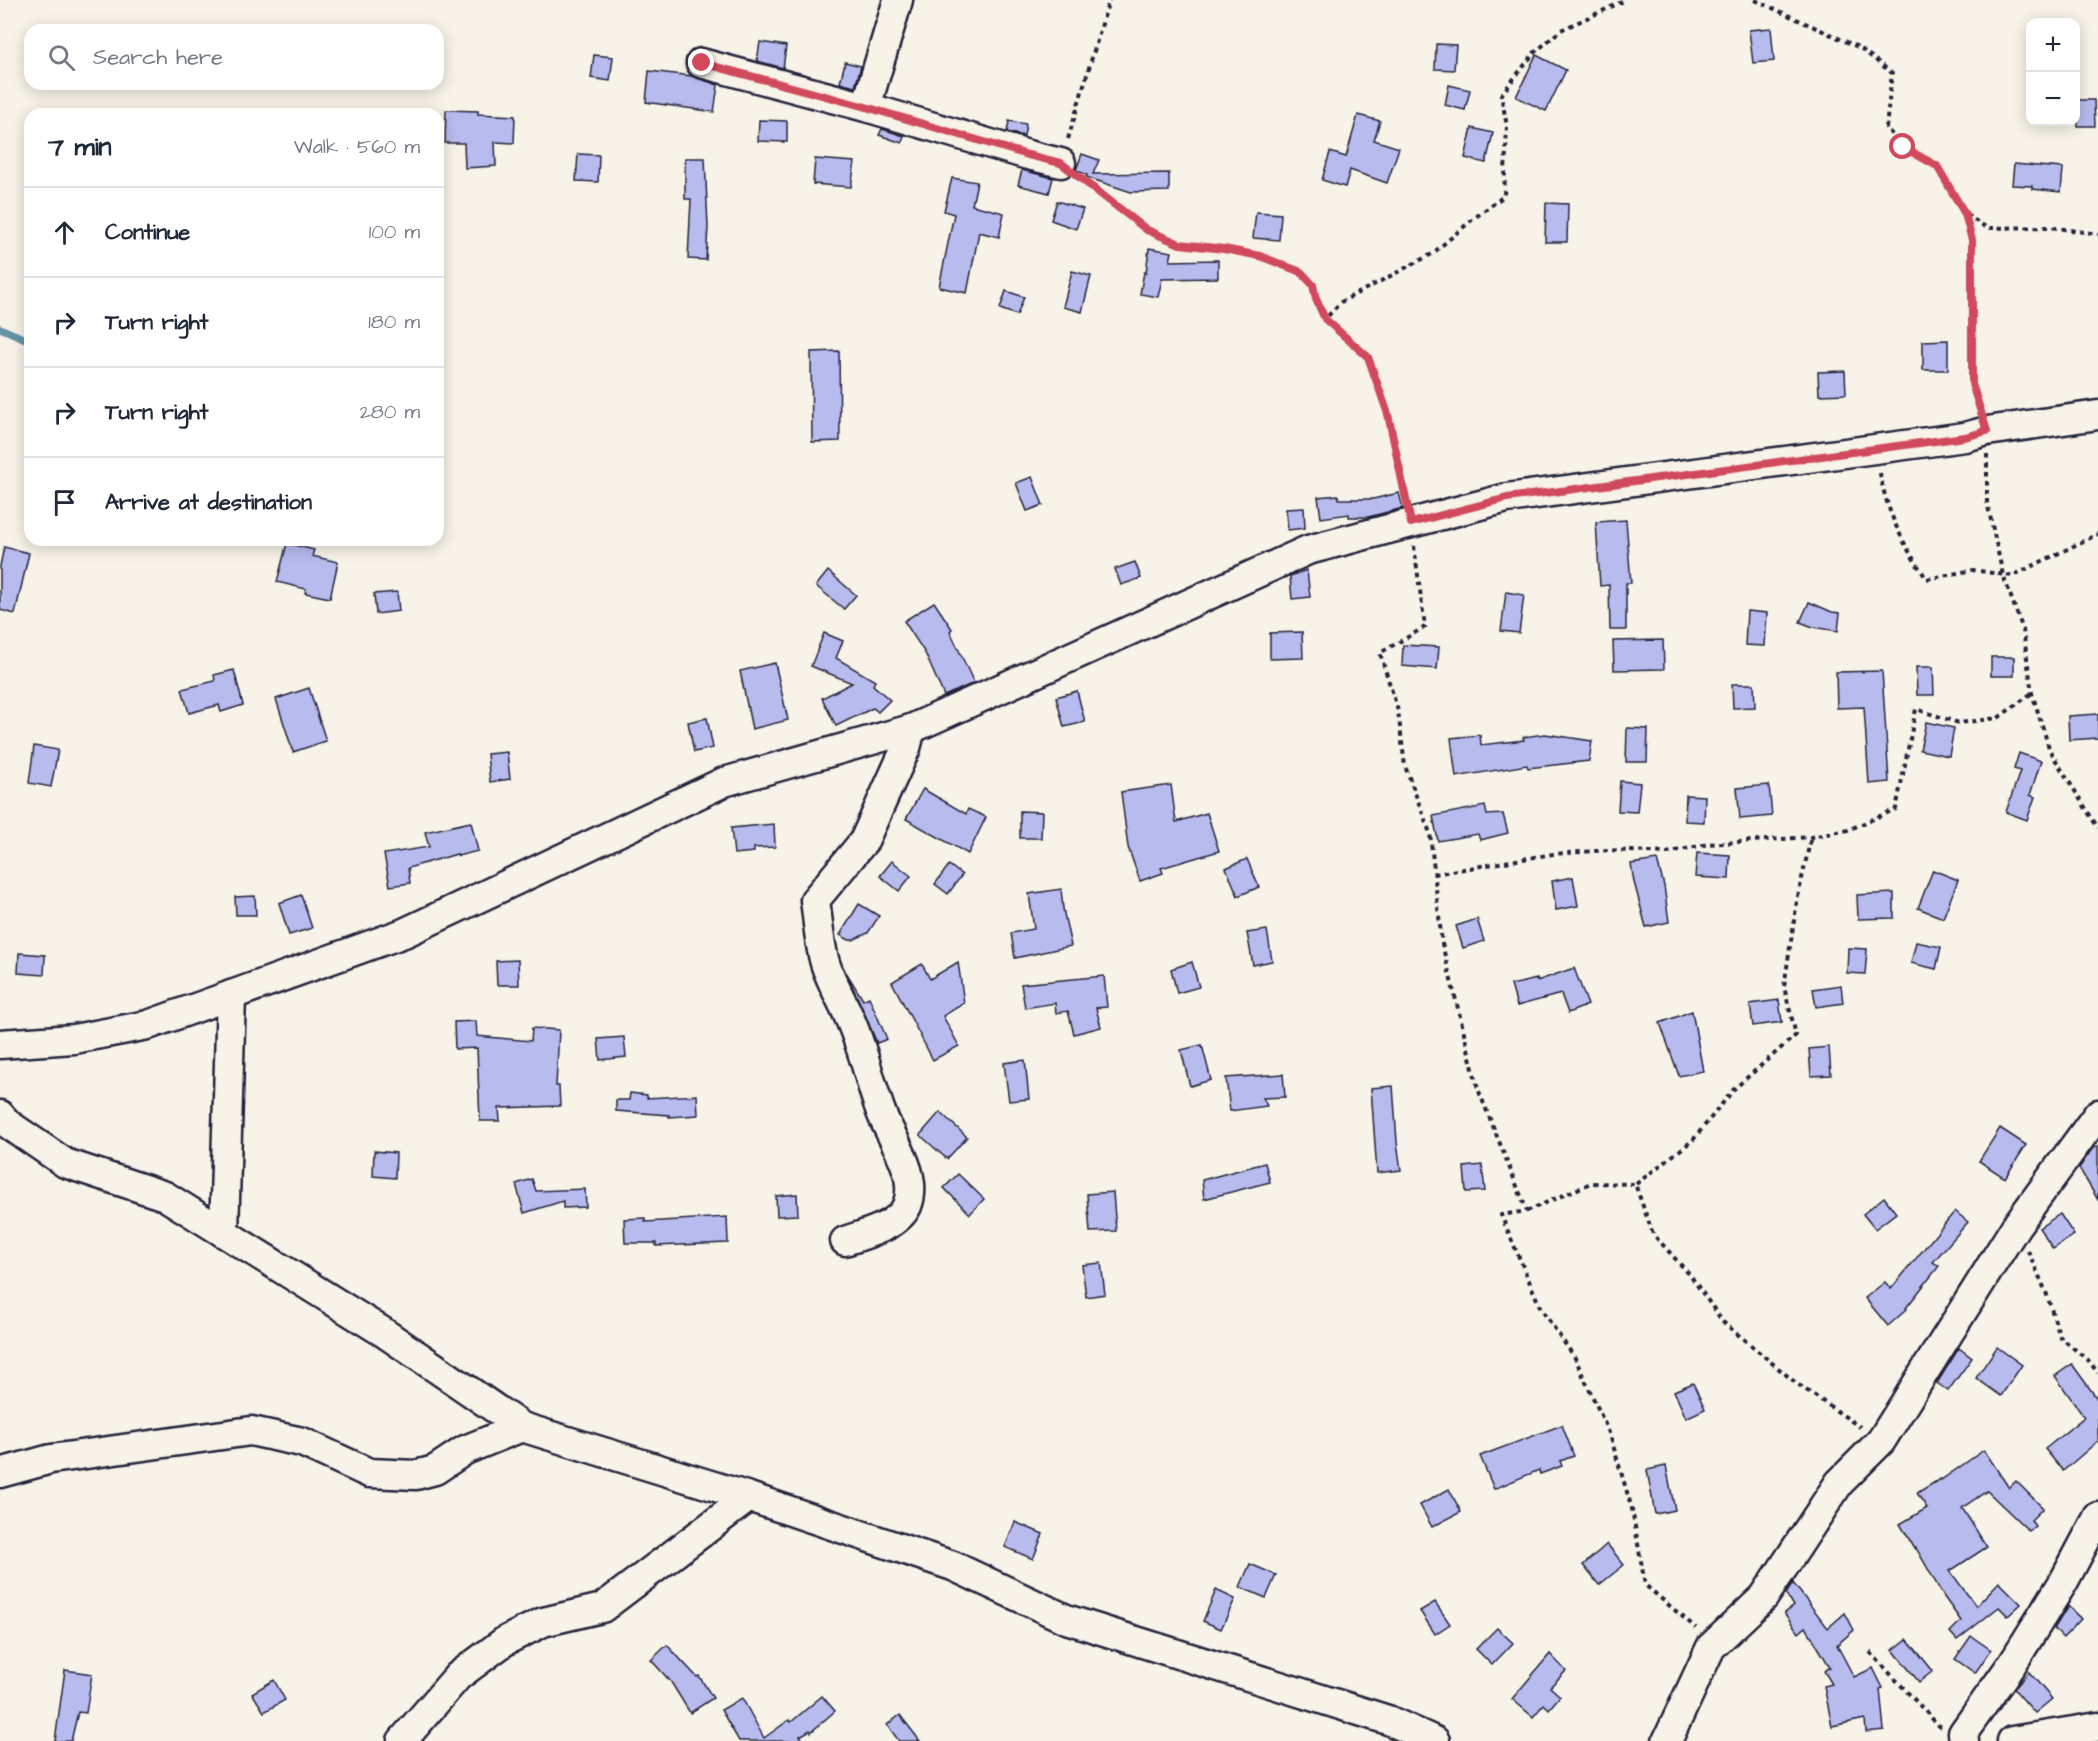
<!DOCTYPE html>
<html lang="en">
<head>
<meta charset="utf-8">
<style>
  body { margin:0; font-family:"Architects Daughter",sans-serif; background:#f6f6f7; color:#1f2937 }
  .controls { position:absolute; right:18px; top:18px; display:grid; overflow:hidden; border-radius:12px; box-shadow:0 3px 15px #0003 }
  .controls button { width:54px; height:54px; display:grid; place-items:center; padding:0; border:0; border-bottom:2px solid #e0e1e3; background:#fff; color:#1f2937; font:30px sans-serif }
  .stop { position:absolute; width:18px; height:18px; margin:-14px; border:4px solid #d1495b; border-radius:50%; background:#fff }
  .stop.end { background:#d1495b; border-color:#fff; box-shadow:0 2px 6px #0008 }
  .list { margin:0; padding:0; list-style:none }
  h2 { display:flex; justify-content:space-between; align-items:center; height:78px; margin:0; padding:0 24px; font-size:26px }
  h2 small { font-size:20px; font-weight:400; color:#747a83 }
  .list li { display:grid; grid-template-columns:39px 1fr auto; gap:18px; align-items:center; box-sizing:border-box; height:90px; padding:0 24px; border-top:2px solid #e0e1e3 }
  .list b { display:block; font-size:22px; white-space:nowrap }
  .list em { font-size:20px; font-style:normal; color:#747a83 }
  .icon { flex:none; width:33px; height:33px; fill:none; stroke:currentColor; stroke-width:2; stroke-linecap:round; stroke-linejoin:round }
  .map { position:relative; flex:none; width:2098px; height:1741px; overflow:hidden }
  .search { position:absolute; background:#fff; box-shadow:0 3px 15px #0003; left:24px; top:24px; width:420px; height:66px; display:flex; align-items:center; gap:15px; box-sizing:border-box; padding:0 21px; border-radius:18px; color:#747a83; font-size:22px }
  .panel { position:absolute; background:#fff; box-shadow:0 3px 15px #0003; left:24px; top:108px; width:420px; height:438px; border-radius:18px }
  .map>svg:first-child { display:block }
</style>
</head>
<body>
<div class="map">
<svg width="2098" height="1741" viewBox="0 0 2098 1741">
  <rect width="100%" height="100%" fill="#f7f3e8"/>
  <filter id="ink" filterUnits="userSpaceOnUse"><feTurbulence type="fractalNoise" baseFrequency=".0167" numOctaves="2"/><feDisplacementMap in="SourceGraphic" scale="12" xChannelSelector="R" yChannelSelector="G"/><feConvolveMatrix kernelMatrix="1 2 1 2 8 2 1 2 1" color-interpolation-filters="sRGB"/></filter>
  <g filter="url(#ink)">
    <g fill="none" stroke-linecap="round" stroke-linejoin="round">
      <path stroke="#6393a5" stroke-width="7" d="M0 328 30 341"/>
    </g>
    <g fill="#b7bbed" stroke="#22223b" stroke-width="1.5">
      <path d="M1771 28 1774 61 1753 63 1749 30Z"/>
      <path d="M760 42 786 46 783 68 757 61Z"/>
      <path d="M1436 44 1456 45 1454 70 1435 69Z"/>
      <path d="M594 55 613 57 610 81 591 78Z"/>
      <path d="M1536 55 1566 70 1546 111 1516 97Z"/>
      <path d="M845 62 861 66 855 87 840 83Z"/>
      <path d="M649 71 692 76 718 85 714 112 646 102Z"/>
      <path d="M1449 85 1470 90 1465 110 1445 105Z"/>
      <path d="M2077 100H2094L2095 126H2078Z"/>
      <path d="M446 110 478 111V114L515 116 514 143 495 142 496 166 465 168 464 143H445Z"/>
      <path d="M1358 115 1380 121 1374 140 1399 148 1387 183 1350 170 1345 187 1322 180 1330 152 1346 157Z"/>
      <path d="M759 120 787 121V142L758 141Z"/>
      <path d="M1009 121 1026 124 1024 136 1007 132Z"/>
      <path d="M1472 128 1493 133 1486 163 1465 158Z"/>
      <path d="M882 129 904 136 902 143 879 135Z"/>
      <path d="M578 154 599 155 598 182 576 181Z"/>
      <path d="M1082 154 1099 160 1093 174 1169 173V191L1131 192 1086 177 1087 175 1076 170Z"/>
      <path d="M685 158H705L708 227 706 260 688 259 691 199H685Z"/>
      <path d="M815 159 855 162 851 187 813 184Z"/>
      <path d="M2014 164 2063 168 2061 192 2032 189V186L2012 185Z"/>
      <path d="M1022 170 1053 178 1049 193 1018 185Z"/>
      <path d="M952 178 977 182 972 205 1004 213 999 237 979 232 967 293 939 287 954 214 944 211Z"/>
      <path d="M1057 201 1083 209 1076 229 1051 220Z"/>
      <path d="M1546 203 1568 204 1567 242H1545Z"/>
      <path d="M1256 212 1281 214 1279 240 1253 238Z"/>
      <path d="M1149 248 1172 252 1170 261 1218 260V278L1162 279 1158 297 1140 294 1144 272 1146 273Z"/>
      <path d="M1072 271 1091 276 1082 312 1063 307Z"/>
      <path d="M1006 291 1024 297 1017 315 1000 309Z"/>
      <path d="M1948 340V370H1923V341Z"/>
      <path d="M839 351 840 441 812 442 811 352Z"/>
      <path d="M1845 371 1846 394 1819 395 1818 372Z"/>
      <path d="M1032 477 1043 505 1027 511 1016 483Z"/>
      <path d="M1399 493 1403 508 1368 517H1349V514L1321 518 1318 497 1338 495 1339 499H1373Z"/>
      <path d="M1304 508 1305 528 1288 530 1286 509Z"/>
      <path d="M1626 520 1631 583H1626V630H1610L1609 585 1600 586 1596 522Z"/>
      <path d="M287 543 314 550 312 556 338 562 330 598 305 593 306 589 277 582Z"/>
      <path d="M4 547 29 553 15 614 0 610V566Z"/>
      <path d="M1135 562 1141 578 1121 585 1115 569Z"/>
      <path d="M1307 570 1310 597 1292 599 1290 576Z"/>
      <path d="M828 571 856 595 844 609 816 586Z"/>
      <path d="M397 592 399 611 376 614 374 594Z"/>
      <path d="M1506 592 1524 595 1519 633 1501 631Z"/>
      <path d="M934 602 952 629 950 631 974 683 944 696 925 653 904 621Z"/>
      <path d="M1809 602 1832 612 1840 613 1838 631 1813 627 1800 622Z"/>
      <path d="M1747 611 1767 613 1765 646 1745 645Z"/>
      <path d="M1302 632 1303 658 1270 659V633Z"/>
      <path d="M824 633 843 641 836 658 875 681 873 685 890 700 878 712 873 708 836 726 822 698 852 683 811 666Z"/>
      <path d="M1663 640 1664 669 1614 670 1613 641Z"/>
      <path d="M1403 645 1439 647 1437 669 1402 666Z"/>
      <rect x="1991" y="657" width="23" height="19"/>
      <path d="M775 663 788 720 752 729 740 671Z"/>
      <path d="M1916 667H1933L1934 695H1917Z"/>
      <path d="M234 670 243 705 221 712 219 705 189 713 182 689 215 681 214 675Z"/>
      <path d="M1882 671 1889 782 1869 784 1864 707 1837 708 1836 672Z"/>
      <path d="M1732 684H1754L1755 707 1733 708Z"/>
      <path d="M309 688 326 741 293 752 276 699Z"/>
      <path d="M1077 691 1085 722 1064 727 1056 697Z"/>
      <path d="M2098 714V738L2069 740 2068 716Z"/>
      <path d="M707 718 713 748 694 752 688 722Z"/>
      <path d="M1926 722 1954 728 1949 756 1920 750Z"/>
      <path d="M1627 728 1648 729 1647 762H1626Z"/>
      <path d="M1545 734 1592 741 1589 761 1528 768 1527 765 1456 777 1451 738 1480 735 1481 745 1524 740 1523 737Z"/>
      <path d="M34 746 58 750 51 787 29 783Z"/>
      <path d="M507 752 510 779 490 782 487 754Z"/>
      <path d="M2019 753 2041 761 2030 795 2035 797 2027 820 2006 812 2020 771 2014 769Z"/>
      <path d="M1620 781 1640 783 1637 812 1618 811Z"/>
      <path d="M1171 785 1176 822 1207 813 1219 851 1161 868 1163 873 1140 881 1128 847 1121 792Z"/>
      <path d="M1769 785 1772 816 1740 819 1737 788Z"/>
      <path d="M923 789 966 814 968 809 986 817 968 854 906 819Z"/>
      <path d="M1686 795 1705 796 1704 822 1685 821Z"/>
      <path d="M1485 806 1487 815 1503 814 1508 833 1480 840 1478 834 1438 841 1433 816Z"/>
      <path d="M1020 811 1042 812 1041 838H1020Z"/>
      <path d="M471 822 478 851 458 856 457 854 408 868 410 883 390 886 384 854 429 847 425 832Z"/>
      <path d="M774 824 775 847 754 848V852L734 854 731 828Z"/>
      <path d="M1697 853 1730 855 1729 879 1695 877Z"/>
      <path d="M1247 859 1259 887 1238 896 1226 868Z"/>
      <path d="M1657 860 1664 886 1669 922 1646 927 1634 882 1631 864Z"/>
      <path d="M892 861 911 876 899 891 880 876Z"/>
      <path d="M949 865 962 875 948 894 935 884Z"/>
      <path d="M1933 870 1958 880 1943 918 1918 908Z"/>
      <path d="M1573 877 1578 906 1556 910 1552 881Z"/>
      <path d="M1061 889 1063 909 1071 946 1015 958 1011 933 1034 929 1029 894Z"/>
      <path d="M1894 893V918L1858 919 1857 895Z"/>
      <path d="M301 895 312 928 289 935 279 903Z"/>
      <path d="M255 896 256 915H236L235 897Z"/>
      <path d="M859 904 879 916 868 933 853 940H849L840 935Z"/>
      <path d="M1477 919 1484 941 1463 948 1456 926Z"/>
      <path d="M1267 930 1272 961 1253 965 1247 933Z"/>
      <path d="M1916 942 1941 947 1936 969 1911 963Z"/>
      <path d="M1848 948 1867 949 1865 974 1847 973Z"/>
      <path d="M19 953 45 955 44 975 18 973Z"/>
      <path d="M518 960 519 985H497L496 961Z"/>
      <path d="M958 962 964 1003 943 1016 959 1046 933 1060 892 982 922 964 930 979Z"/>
      <path d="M1192 962 1199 987 1177 993 1171 969Z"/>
      <path d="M1574 968 1588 1005 1568 1013 1561 994 1517 1006 1511 985 1537 979V981Z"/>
      <path d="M846 972 863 1000 869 997 887 1039 877 1043Z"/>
      <path d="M1104 976 1107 1007 1096 1008 1101 1027 1074 1034 1068 1011 1056 1013 1055 1003 1025 1008 1021 984Z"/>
      <path d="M1841 985 1843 1003 1816 1007 1813 989Z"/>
      <path d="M1779 1000 1782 1022 1753 1026 1750 1004Z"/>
      <path d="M1692 1011 1703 1071 1679 1076 1660 1023Z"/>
      <path d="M476 1021 477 1036 531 1041 532 1028 559 1030 556 1086H559L560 1106 499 1108 500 1121H480L477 1048 455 1049 454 1022Z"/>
      <path d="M624 1037 626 1057 600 1060 598 1039Z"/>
      <path d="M1202 1045 1211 1080 1190 1086 1181 1050Z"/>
      <path d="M1829 1047 1831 1075 1811 1076 1809 1049Z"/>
      <path d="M1025 1060 1029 1099 1009 1101 1004 1063Z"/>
      <path d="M1283 1074 1285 1097 1263 1098 1267 1106 1230 1111 1226 1078Z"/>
      <path d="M1393 1086 1397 1142 1401 1170 1377 1173 1371 1088Z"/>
      <path d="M630 1093 647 1095V1098L697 1095 698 1115 669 1117V1115L616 1111V1100H629Z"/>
      <path d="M940 1112 967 1137 947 1159 920 1135Z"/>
      <path d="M2000 1128 2026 1145 2005 1178 1979 1161Z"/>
      <path d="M2098 1146V1200L2079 1168 2092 1149Z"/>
      <path d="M374 1151 396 1153 395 1178 373 1176Z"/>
      <path d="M1265 1163 1270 1182 1204 1199 1202 1180Z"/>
      <path d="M1482 1165 1485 1191 1466 1192 1464 1167Z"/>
      <path d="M958 1174 984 1199 970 1214 944 1188Z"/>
      <path d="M532 1179 536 1191 585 1189 586 1207 563 1208V1201L524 1213 516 1184Z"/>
      <path d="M1113 1192 1116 1231 1090 1232 1087 1194Z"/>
      <path d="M797 1194 798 1215 777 1216 776 1196Z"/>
      <path d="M1884 1197 1896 1213 1875 1229 1863 1214Z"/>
      <path d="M1955 1211 1968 1222 1933 1262 1939 1266 1906 1308 1907 1309 1888 1326 1865 1298 1885 1282 1891 1289Z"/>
      <path d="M2060 1214 2074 1235 2053 1249 2039 1228Z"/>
      <path d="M727 1217 728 1243 656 1246V1243H625L624 1219 645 1218V1222Z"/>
      <path d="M1101 1263 1105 1294 1086 1297 1082 1265Z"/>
      <path d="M1997 1347 2022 1365 2001 1396 1976 1378Z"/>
      <path d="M1959 1348 1972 1358 1948 1391 1937 1383Z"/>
      <path d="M2072 1364 2098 1400V1441L2063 1471 2045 1449 2084 1417 2055 1376Z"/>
      <path d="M1693 1383 1705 1409 1686 1418 1674 1391Z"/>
      <path d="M1562 1425 1574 1456 1560 1461 1562 1466 1540 1474 1539 1470 1494 1489 1480 1456Z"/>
      <path d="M1984 1450 2009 1488 2016 1481 2043 1508 2031 1520 2035 1526 2029 1531 1987 1491 1962 1508 1987 1547 1950 1571 1976 1606 1999 1582 2021 1604 2008 1616 1999 1607 1957 1640 1950 1632 1961 1621 1944 1597 1916 1548 1915 1549 1900 1524 1927 1508 1917 1493 1940 1479 1941 1480Z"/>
      <path d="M1666 1466 1675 1510 1655 1514 1647 1470Z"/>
      <path d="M1449 1489 1461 1512 1432 1527 1420 1505Z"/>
      <path d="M1015 1522 1043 1534 1033 1559 1005 1547Z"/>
      <path d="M1607 1544 1624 1565 1599 1585 1583 1565Z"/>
      <path d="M1250 1564 1276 1575 1266 1598 1240 1587Z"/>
      <path d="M1793 1583 1828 1628 1845 1613 1854 1630 1837 1645 1854 1677 1873 1668 1883 1688 1880 1689 1884 1730 1866 1732 1865 1719 1832 1726 1824 1686 1832 1684 1824 1671 1830 1667 1806 1627 1799 1633 1784 1613 1793 1606 1786 1594Z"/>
      <path d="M1216 1590 1235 1599 1221 1629 1203 1621Z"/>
      <path d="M1435 1602 1450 1624 1435 1634 1420 1611Z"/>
      <path d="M2068 1606 2081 1619 2063 1638 2054 1629Z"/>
      <path d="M1497 1628 1513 1643 1492 1665 1476 1649Z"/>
      <path d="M1971 1636 1991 1650 1975 1673 1955 1659Z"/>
      <path d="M1907 1639 1933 1671 1919 1682 1893 1650Z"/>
      <path d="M667 1645 697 1677 699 1676 713 1698 690 1713 671 1682 651 1660Z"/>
      <path d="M1550 1654 1566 1671 1550 1687 1560 1696 1549 1709 1544 1704 1533 1717 1512 1699Z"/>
      <path d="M65 1670 92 1674 86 1713 78 1712 71 1741H55Z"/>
      <path d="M2029 1672 2052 1699 2035 1713 2014 1689Z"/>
      <path d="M274 1680 285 1700 264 1712 252 1693Z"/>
      <path d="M822 1696 835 1711 811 1732 810 1730 800 1736 804 1741H739L721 1710 742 1698 764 1738 789 1720 791 1722Z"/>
      <path d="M900 1715 920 1741H899L887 1725Z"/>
    </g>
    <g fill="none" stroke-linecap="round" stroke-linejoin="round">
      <g stroke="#22223b" stroke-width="33">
        <g id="minor">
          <path d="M701 63 866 107 1028 155 1061 163"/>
          <path d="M866 107 898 0"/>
          <path d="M0 1044 74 1039 148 1025 404 933 724 782 911 729 1308 550 1507 498 1965 437 1987 431 2098 415"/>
          <path d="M0 1115 8 1124 65 1163 165 1196 383 1332 522 1427 749 1497 953 1566 1066 1619 1388 1720 1435 1741"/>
          <path d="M224 1233 231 995"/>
          <path d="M845 1241C865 1234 897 1227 907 1206 920 1175 891 1139 881 1112 869 1080 863 1047 849 1017 841 998 831 982 825 963 819 943 818 920 815 900L864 841 906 748 911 729"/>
          <path d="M0 1473 51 1459 251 1431 302 1442 369 1473 416 1475 435 1470 465 1450 522 1427"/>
          <path d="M402 1741 458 1676 505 1641 543 1622 602 1608 749 1497"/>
          <path d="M1667 1741 1711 1647 1764 1597 1839 1483 1881 1441 2016 1226 2098 1114"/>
          <path d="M1964 1741 1963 1733 2012 1664 2064 1581 2098 1517"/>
          <path d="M2012 1741 2098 1727"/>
        </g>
      </g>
      <g stroke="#22223b" stroke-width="4" stroke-dasharray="4.5 4.5" stroke-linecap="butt">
        <path d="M1755 0 1860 48 1892 73 1886 128 1903 147 1937 166 1965 214 1987 228 2050 227 2098 234"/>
        <path d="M1068 139 1109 0"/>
        <path d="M1079 176 1147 230 1180 244 1224 249 1260 256 1301 272 1313 285 1316 299 1325 319 1341 302 1432 254 1473 219 1504 196 1507 126 1501 95 1534 53 1561 30 1626 0"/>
        <path d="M1965 214 1972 240V384L1980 409"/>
        <path d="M1325 319 1368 357 1388 414 1406 500"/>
        <path d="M1987 454V502L2003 575 2023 630 2032 693 2050 751 2098 828"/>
        <path d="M1880 473C1886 511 1905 549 1927 579L1973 570 2012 576 2098 534"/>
        <path d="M1414 546 1425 627 1380 653 1398 711 1405 766 1430 833 1442 944 1478 1089 1527 1211 1501 1215 1541 1309 1575 1358 1610 1435 1632 1509 1645 1585 1696 1628"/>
        <path d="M1434 874 1553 854 1609 850 1667 853 1708 844 1811 837 1848 830 1896 809 1916 709 1959 723 1998 718 2032 693"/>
        <path d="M1636 1184 1693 1140 1734 1089 1796 1035 1784 987 1797 901 1811 837"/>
        <path d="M1527 1211 1591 1183 1635 1184 1653 1234 1690 1275 1723 1322 1796 1383 1860 1427"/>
        <path d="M2028 1251 2046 1292 2060 1337 2089 1361 2098 1373"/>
        <path d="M1870 1652 1939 1726 1943 1727"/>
      </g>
      <use href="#minor" stroke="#f7f3e8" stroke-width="28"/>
    </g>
  </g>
  <g fill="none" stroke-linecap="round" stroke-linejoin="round" filter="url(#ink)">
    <path stroke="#d1495b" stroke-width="8" d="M702 63 866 107 1028 155 1061 163 1147 230 1180 244 1224 249 1260 256 1301 272 1313 285 1316 299 1325 319 1368 357 1388 414 1411 523 1507 498 1965 437 1987 431 1972 384V240L1965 214 1937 166 1903 147"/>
  </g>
</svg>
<div class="controls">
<button>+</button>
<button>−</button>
</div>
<div class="stop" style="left:1903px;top:147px"></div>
<div class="stop end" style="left:702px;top:63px"></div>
<div class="search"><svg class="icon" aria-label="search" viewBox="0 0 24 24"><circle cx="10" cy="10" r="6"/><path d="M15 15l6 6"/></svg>Search here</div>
<section class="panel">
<h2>7 min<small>Walk · 560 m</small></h2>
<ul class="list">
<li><svg class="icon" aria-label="ahead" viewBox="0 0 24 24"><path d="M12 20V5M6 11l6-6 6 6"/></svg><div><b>Continue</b></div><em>100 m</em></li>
<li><svg class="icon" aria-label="right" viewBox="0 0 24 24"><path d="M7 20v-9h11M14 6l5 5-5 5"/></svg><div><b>Turn right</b></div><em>180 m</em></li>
<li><svg class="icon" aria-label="right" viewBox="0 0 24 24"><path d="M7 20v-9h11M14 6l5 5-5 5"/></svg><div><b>Turn right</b></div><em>280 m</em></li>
<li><svg class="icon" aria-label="arrive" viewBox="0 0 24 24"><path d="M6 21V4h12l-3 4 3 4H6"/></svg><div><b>Arrive at destination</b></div></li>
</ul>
</section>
</div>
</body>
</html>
